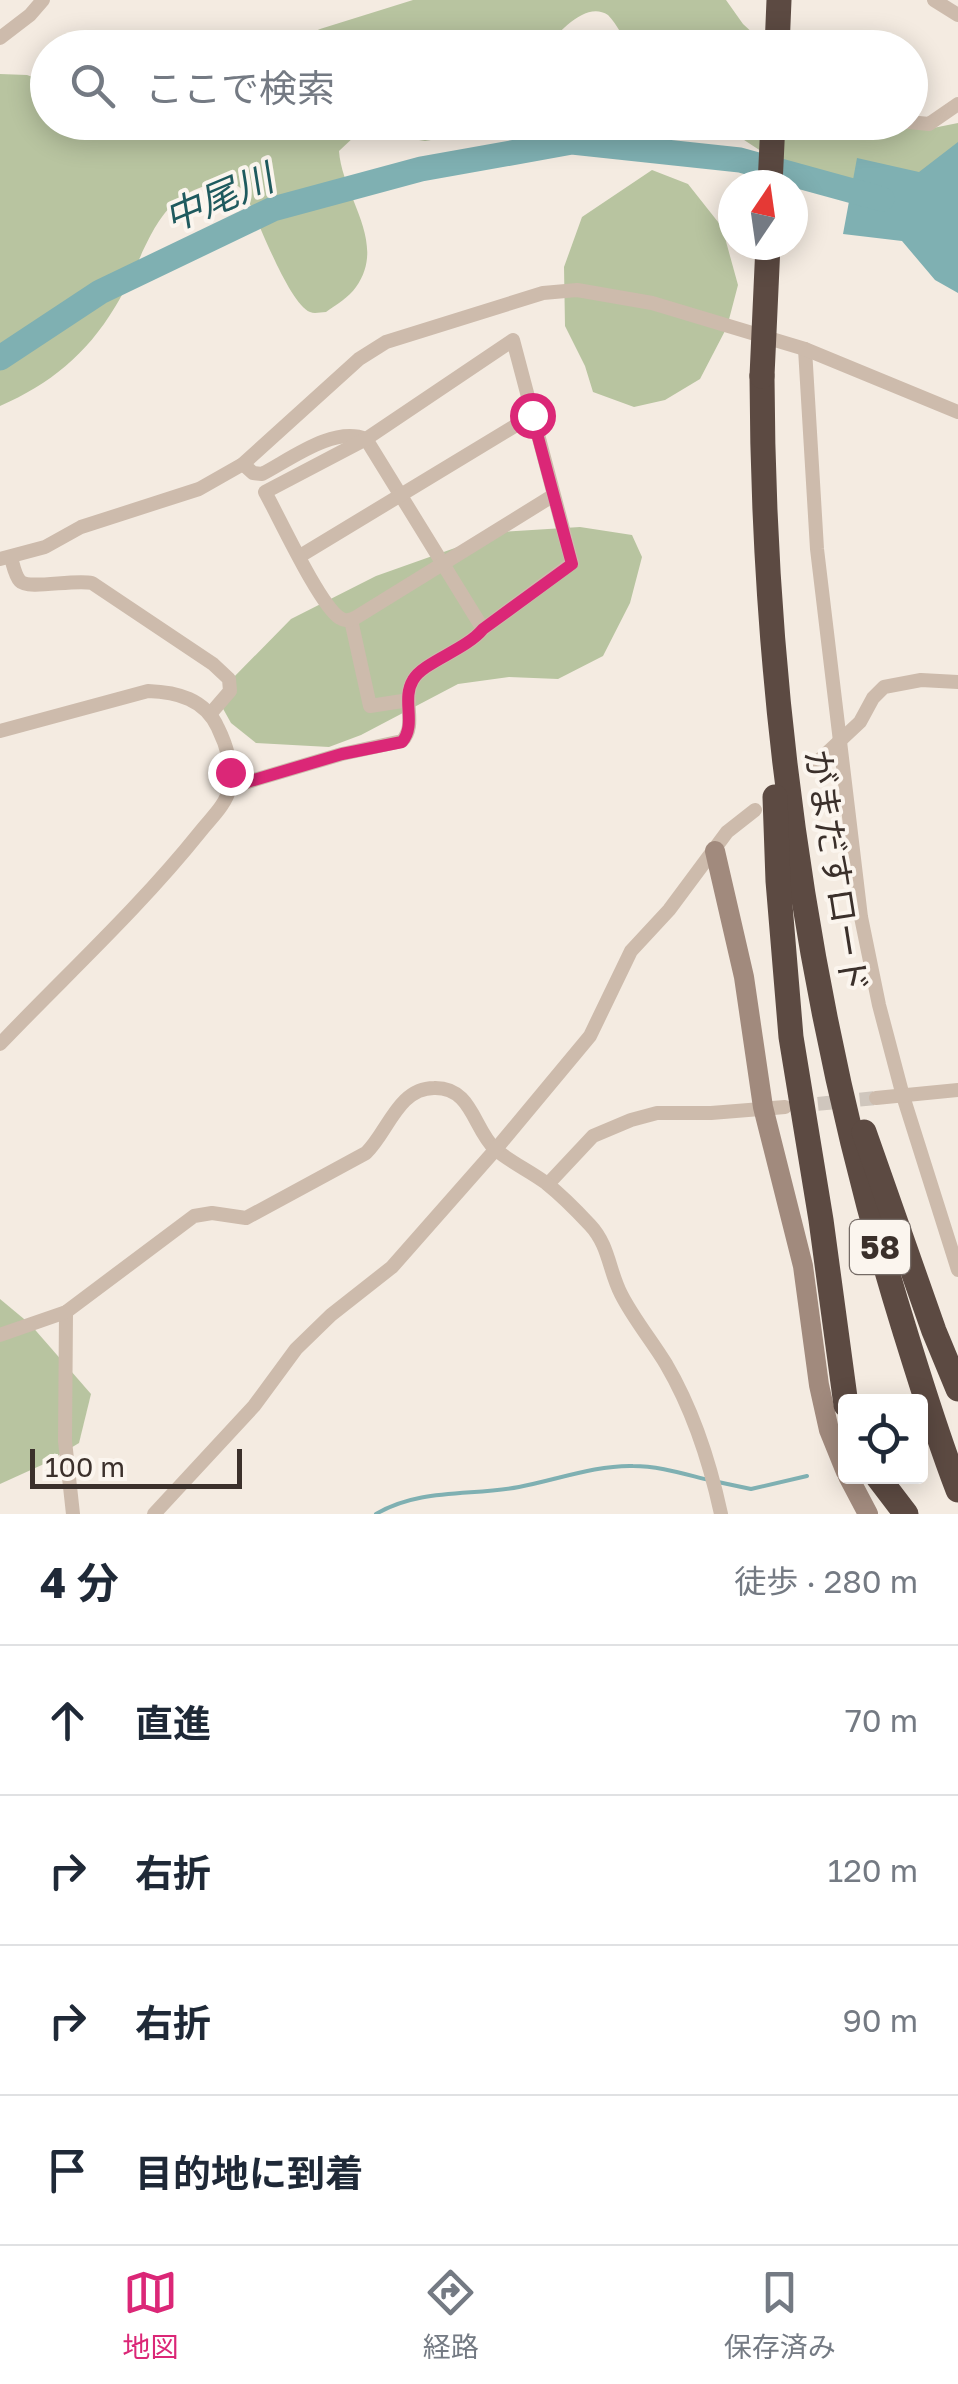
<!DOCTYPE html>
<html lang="ja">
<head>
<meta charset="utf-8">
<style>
  body { margin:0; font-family:"Golos Text","Noto Sans JP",sans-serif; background:#f6f6f7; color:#1f2937 }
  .controls { position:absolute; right:30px; bottom:30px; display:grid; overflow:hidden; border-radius:10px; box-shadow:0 5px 25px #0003 }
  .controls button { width:90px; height:90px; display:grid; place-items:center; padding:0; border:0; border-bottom:2px solid #e0e1e3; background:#fff; color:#1f2937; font:50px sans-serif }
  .compass { position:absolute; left:718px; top:170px; width:90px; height:90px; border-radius:50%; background:#fff; box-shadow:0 5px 25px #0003; rotate:13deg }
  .scale { position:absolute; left:30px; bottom:25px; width:212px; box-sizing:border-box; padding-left:10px; border:5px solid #3b302b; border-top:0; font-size:28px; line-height:35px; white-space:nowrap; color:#3b302b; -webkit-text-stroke:8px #fbf5ee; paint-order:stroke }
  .stop { position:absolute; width:30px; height:30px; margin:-22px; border:8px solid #db2777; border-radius:50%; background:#fff }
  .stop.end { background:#db2777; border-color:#fff; box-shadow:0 2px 10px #0008 }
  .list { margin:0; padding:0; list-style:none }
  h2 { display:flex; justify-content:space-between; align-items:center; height:130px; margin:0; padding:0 40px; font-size:42px }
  h2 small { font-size:32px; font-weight:400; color:#747a83 }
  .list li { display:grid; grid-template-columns:65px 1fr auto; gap:30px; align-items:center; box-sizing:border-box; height:150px; padding:0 40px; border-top:2px solid #e0e1e3 }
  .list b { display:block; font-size:38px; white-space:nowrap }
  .list em { font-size:32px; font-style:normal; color:#747a83 }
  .icon { flex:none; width:55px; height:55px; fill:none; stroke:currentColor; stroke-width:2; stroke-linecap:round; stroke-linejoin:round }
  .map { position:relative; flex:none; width:958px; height:1514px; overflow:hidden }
  .search { position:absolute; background:#fff; box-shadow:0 5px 25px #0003; left:30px; right:30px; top:30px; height:110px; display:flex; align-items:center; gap:25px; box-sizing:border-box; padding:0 35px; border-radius:55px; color:#747a83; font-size:38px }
  .sheet { height:730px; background:#fff }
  nav { display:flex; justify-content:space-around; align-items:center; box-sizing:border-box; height:140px; border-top:2px solid #e0e1e3; background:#fff; font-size:28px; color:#747a83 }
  nav a { display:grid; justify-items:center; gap:5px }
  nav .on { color:#db2777 }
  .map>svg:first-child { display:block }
</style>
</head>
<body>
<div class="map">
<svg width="958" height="1514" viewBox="0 0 958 1514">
  <rect width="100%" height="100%" fill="#f4ebe1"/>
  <g fill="#b8c4a0">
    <path d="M413 0H726L743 24 768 47H632C622 38 618 25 608 15 586 0 559 33 545 47L277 48 320 29Z"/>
    <path d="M0 74 27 75 47 82 48 122 471 123 449 137 425 141 376 133 356 135 339 151C342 196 388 242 356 287 349 297 336 305 326 312 320 312 315 314 310 312 288 303 256 215 244 191L233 182C153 184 150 251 115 307 86 355 50 384 0 406Z"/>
    <path d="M718 123H844L876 130 910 125 933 128 958 123V248L905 228 815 186Z"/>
    <path d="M652 170 688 184 722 227 738 285 727 327 700 379 665 400 634 407 593 392 585 366 565 326 564 267 582 217Z"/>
    <path d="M580 527 632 535 642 557 630 603 603 656 558 679 509 677 458 684 361 735 329 747 256 743 231 723 221 705 232 679 291 619 376 576 500 532Z"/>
    <path d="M0 1299 30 1324 91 1394 79 1443 44 1464 0 1484Z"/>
  </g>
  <path fill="#7fb0b2" d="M958 142V293L935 280 902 241 843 234 857 158 919 172Z"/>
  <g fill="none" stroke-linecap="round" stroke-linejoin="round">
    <g stroke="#7fb0b2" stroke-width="4">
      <path d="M718 1482 751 1489 807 1476"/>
      <path d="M376 1514C419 1488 472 1496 519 1487 556 1480 596 1465 633 1466 659 1466 684 1474 709 1480"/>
    </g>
    <path stroke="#7fb0b2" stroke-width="25" d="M0 358 100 292 273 209 421 169 572 142 740 160 882 199"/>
    <path stroke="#cfc6bd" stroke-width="14" stroke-dasharray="14 7" stroke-linecap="butt" d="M797 1106 876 1098"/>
    <g stroke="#cdbbac" stroke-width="14">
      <path d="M934 0 958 15"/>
      <path d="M0 38 30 15 43 0"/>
      <path d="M909 122 929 124 958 104"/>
      <path d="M805 349 817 549 861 917 879 1005 903 1096 958 1270"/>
      <path d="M243 464 253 473 262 474C291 459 333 426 366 439L483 629"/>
      <path d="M300 556 533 415"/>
      <path d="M11 558C13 564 15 576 20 581 28 590 73 579 92 583L213 664 229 679 230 691 211 713"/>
      <path d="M0 559 45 547 81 527 199 489 243 464 359 359 386 342 543 293 577 290 652 303 805 349 958 412"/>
      <path d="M351 620 370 706 409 700"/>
      <path d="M0 731 148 691C177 692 205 699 218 728 226 744 234 769 230 787 226 805 211 818 200 832 140 907 67 974 0 1044"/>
      <path d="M815 764 860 722 873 698 884 687 921 680 958 682"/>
      <path d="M230 787 342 754 402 741C418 724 401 700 413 680 423 662 466 650 483 629L572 563 513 340 366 439 265 492C279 517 320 606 340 618 346 622 349 620 355 618L554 495"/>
      <path d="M876 1098 958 1090"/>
      <path d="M548 1184 593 1136 631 1120 657 1113H711L785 1107"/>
      <path d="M66 1312 65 1441 73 1514"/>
      <path d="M0 1335 66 1312 194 1216 212 1213 246 1218 366 1153C388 1132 398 1088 434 1088 472 1087 473 1128 495 1149 510 1162 530 1171 546 1183 561 1195 577 1211 590 1225 609 1245 609 1271 621 1294 633 1318 652 1341 666 1364 693 1410 710 1463 721 1514"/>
      <path d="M154 1514 254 1406 296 1349 331 1315 392 1267 496 1149 590 1036 631 951 669 910 727 832 755 810"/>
    </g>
    <g stroke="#a18a7d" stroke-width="20">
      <path d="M715 851 744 977 763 1107 803 1266 819 1385 829 1430 846 1472"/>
      <path d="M848 1476 868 1514"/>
    </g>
    <g stroke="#5c4a42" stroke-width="25">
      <path d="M777 48 779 0"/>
      <path d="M770 185 773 122"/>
      <path d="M762 376C763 698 808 1017 903 1325 920 1380 937 1436 958 1490"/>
      <path d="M775 797 778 881 791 1037 821 1220 846 1405"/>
      <path d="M864 1132 934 1331 958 1389"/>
      <path d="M877 1476 906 1514"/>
    </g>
    <path stroke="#5c4a42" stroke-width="25" d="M762 376 768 245"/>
  </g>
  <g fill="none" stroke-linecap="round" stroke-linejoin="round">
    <path stroke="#db2777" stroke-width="12" d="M230 772V787L342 754 402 742C417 724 401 700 413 680 423 662 466 650 483 629L572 564 532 415"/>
  </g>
  <g text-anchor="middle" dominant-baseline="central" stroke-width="8" stroke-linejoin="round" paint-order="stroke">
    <rect fill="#fbf5ee" stroke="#756b66" stroke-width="2.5" x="850" y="1220" width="60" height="54" rx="8"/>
    <g font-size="32" font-weight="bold" fill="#3b302b">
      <text x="880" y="1247">58</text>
    </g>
    <g font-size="35" fill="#3b302b" stroke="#fbf5ee">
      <text transform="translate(837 871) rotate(81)">がまだすロード</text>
    </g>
    <g font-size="38" font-style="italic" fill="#1f5a5e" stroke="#fbf5ee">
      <text transform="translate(218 197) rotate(-23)">中尾川</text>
    </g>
  </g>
</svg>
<div class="controls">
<button><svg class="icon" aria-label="locate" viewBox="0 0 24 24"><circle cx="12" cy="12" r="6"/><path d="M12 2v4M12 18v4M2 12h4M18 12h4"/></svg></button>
</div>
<svg class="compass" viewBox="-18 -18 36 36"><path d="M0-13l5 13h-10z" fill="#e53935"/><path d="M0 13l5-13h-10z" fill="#747a83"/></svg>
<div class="scale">100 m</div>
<div class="stop" style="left:532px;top:415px"></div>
<div class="stop end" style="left:230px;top:772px"></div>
<div class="search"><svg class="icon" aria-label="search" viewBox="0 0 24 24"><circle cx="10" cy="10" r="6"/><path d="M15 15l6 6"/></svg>ここで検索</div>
</div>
<section class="sheet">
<h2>4 分<small>徒歩 · 280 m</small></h2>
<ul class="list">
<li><svg class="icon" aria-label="ahead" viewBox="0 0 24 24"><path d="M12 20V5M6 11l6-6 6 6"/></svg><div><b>直進</b></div><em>70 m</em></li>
<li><svg class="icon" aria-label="right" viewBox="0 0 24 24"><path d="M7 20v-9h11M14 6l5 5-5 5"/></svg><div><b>右折</b></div><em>120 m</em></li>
<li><svg class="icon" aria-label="right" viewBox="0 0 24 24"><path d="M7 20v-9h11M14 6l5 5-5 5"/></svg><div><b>右折</b></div><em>90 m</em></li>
<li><svg class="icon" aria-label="arrive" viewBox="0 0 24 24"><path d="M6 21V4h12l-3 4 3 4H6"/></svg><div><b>目的地に到着</b></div></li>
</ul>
</section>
<nav>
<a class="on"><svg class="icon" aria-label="map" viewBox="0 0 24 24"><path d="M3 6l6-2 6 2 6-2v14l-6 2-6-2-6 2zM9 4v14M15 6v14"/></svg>地図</a>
<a><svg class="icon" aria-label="directions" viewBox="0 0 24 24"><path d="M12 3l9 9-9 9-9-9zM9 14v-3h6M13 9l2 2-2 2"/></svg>経路</a>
<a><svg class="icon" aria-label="saved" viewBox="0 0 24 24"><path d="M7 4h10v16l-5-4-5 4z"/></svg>保存済み</a>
</nav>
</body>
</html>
